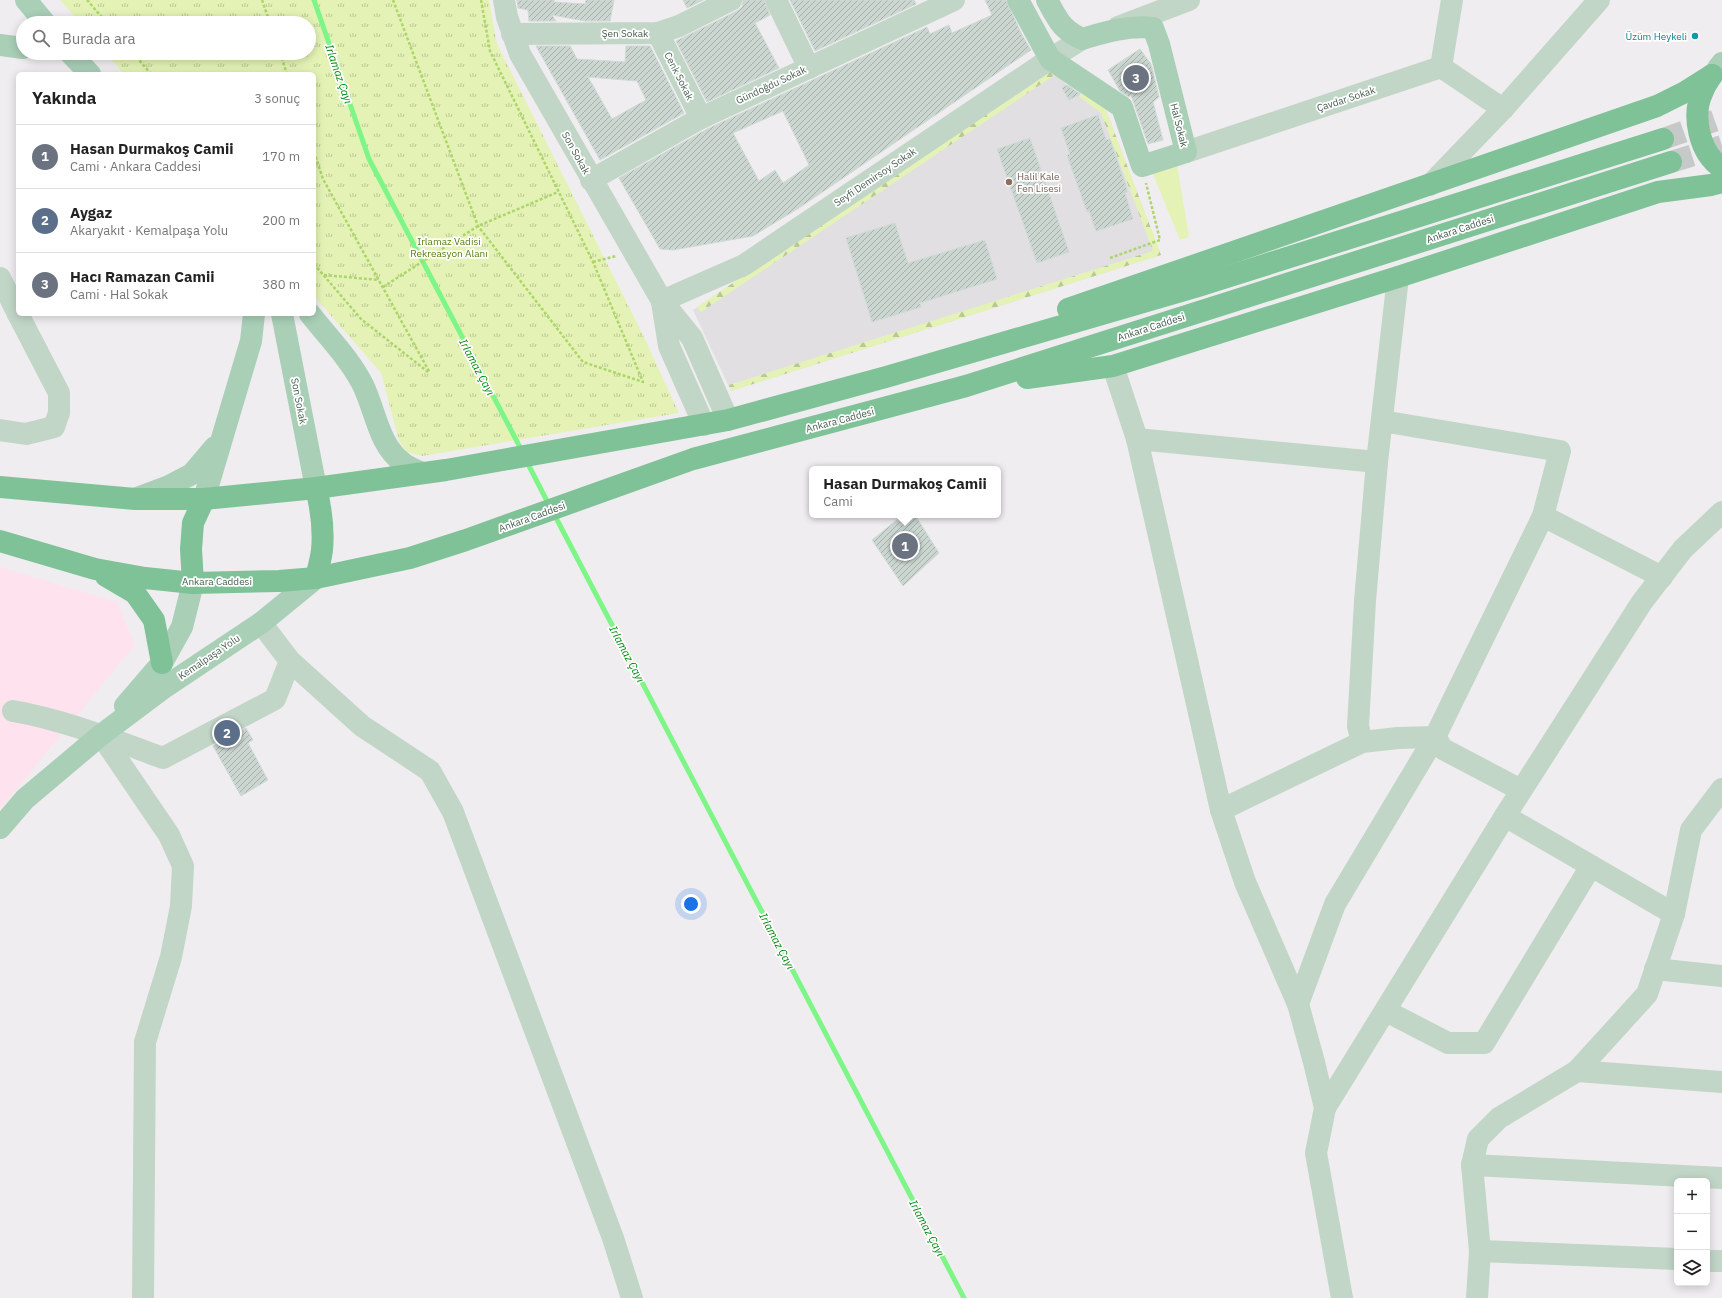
<!DOCTYPE html>
<html lang="tr">
<head>
<meta charset="utf-8">
<style>
  body { margin:0; font-family:"IBM Plex Sans",sans-serif; background:#f6f6f6; color:#222 }
  .controls { position:absolute; right:12px; bottom:12px; display:grid; overflow:hidden; border-radius:6px; box-shadow:0 2px 10px #0003 }
  .controls button { width:36px; height:36px; display:grid; place-items:center; padding:0; border:0; border-bottom:1px solid #e0e0e0; background:#fff; color:#222; font:20px sans-serif }
  .you { position:absolute; left:691px; top:904px; width:14px; height:14px; margin:-10px; border:3px solid #fff; border-radius:50%; background:#1a73e8; box-shadow:0 0 0 6px #1a73e833 }
  .badge { display:grid; place-items:center; width:26px; height:26px; border-radius:50%; background:#d93025; color:#fff; font-size:13px; font-weight:700 }
  .pin { position:absolute; translate:-50% -50%; border:2px solid #fff; box-shadow:0 1px 4px #0006 }
  .popup { position:absolute; left:809px; top:466px; width:192px; height:52px; box-sizing:border-box; display:grid; place-content:center; border-radius:6px; background:#fff; filter:drop-shadow(0 1px 3px #0005); font-size:13px; white-space:nowrap; color:#767676 }
  .popup b { font-size:15px; color:#222 }
  .popup::after { content:''; position:absolute; left:50%; top:100%; margin-left:-8px; border:8px solid transparent; border-top-color:#fff }
  .list { margin:0; padding:0; list-style:none }
  h2 { display:flex; justify-content:space-between; align-items:center; height:52px; margin:0; padding:0 16px; font-size:17px }
  h2 small { font-size:13px; font-weight:400; color:#767676 }
  .list li { display:grid; grid-template-columns:26px 1fr auto; gap:12px; align-items:center; box-sizing:border-box; height:64px; padding:0 16px; border-top:1px solid #e0e0e0 }
  .list b { display:block; font-size:15px; white-space:nowrap }
  .list p { margin:0; font-size:13px; white-space:nowrap; color:#767676 }
  .list em { font-size:13px; font-style:normal; color:#767676 }
  .icon { flex:none; width:22px; height:22px; fill:none; stroke:currentColor; stroke-width:2; stroke-linecap:round; stroke-linejoin:round }
  .map { position:relative; flex:none; width:1722px; height:1298px; overflow:hidden }
  .search { position:absolute; background:#fff; box-shadow:0 2px 10px #0003; left:16px; top:16px; width:300px; height:44px; display:flex; align-items:center; gap:10px; box-sizing:border-box; padding:0 14px; border-radius:22px; color:#767676; font-size:15px }
  .panel { position:absolute; background:#fff; box-shadow:0 2px 10px #0003; left:16px; top:72px; width:300px; height:244px; border-radius:6px }
  .map>svg:first-child { display:block }
</style>
</head>
<body>
<div class="map">
<svg width="1722" height="1298" viewBox="0 0 1722 1298">
  <defs>
    <pattern id="forest-firs" width="22" height="20" patternUnits="userSpaceOnUse"><rect width="22" height="20" fill="#e4f3b5"/><path d="M5 1l3.5 6h-7zM16 11l3.5 6h-7z" fill="#bac895"/></pattern>
    <pattern id="park-tufts" width="24" height="20" patternUnits="userSpaceOnUse"><rect width="24" height="20" fill="#e4f3b5"/><path d="M3 7l-1-3M5 7V3M7 7l1-3M15 17l-1-3M17 17v-4M19 17l1-3" fill="none" stroke="#bac895"/></pattern>
    <pattern id="building-hatch" width="6" height="6" patternUnits="userSpaceOnUse"><rect width="6" height="6" fill="#cbd6d1"/><path d="M-1 1l2-2M0 6l6-6M5 7l2-2" fill="none" stroke="#a6b1ac"/></pattern>
  </defs>
  <rect width="100%" height="100%" fill="#f0edf0"/>
  <path fill="#fee3ee" d="M0 567 117 602 135 645 0 809Z"/>
  <path fill="#e1dfe1" d="M1052 69 1067 85 1076 81 1083 92 1106 110 1161 255 731 391 693 310Z"/>
  <path fill="#e4f3b5" d="M1177 164 1189 237 1180 240 1152 172Z"/>
  <g fill="url(#forest-firs)">
    <path d="M1052 69 1056 74 701 312 697 307Z"/>
    <path d="M1083 92 1106 110 1161 255 731 391 729 385 1153 251 1101 113 1079 96Z"/>
  </g>
  <path fill="url(#park-tufts)" d="M60 0H489L497 44 644 337 679 413 422 456 407 452 399 441 381 373 314 296V74H124L106 53H309V23H80Z"/>
  <g fill="none" stroke-linecap="round" stroke-linejoin="round">
    <g stroke="#7ef587" stroke-width="5">
      <path d="M314 0 369 159 522 451"/>
      <path d="M526 460 549 505"/>
      <path d="M554 514 964 1298"/>
    </g>
  </g>
  <g fill="url(#building-hatch)" stroke="#d0dad6" fill-rule="evenodd">
    <path d="M517 0H554V2L585 4 586 0H614L610 21H585L552 15 556 21H529L528 10 518 8Z"/>
    <path d="M683 0H703L687 8Z"/>
    <path d="M743 0H764L770 15 755 23 779 68 707 102 676 41 737 11 742 7Z"/>
    <path d="M790 0H914L916 4 815 51Z"/>
    <path d="M985 0H1006L1022 35 1031 50 799 208 753 236 673 250 660 249 619 178 707 129 927 27 930 34 949 25 952 33 992 15ZM783 111 809 165 783 183 775 170 759 181 733 133Z"/>
    <path d="M536 46H570L577 59 625 62 626 46H650L684 113 600 160ZM588 77 637 81 646 100 612 119Z"/>
    <path d="M1140 49 1151 64 1159 97 1153 102 1163 140 1148 144 1131 95 1129 97 1120 91 1108 70Z"/>
    <path d="M1067 85 1080 94 1069 100 1062 88Z"/>
    <path d="M1098 115 1106 140 1110 139 1128 192 1125 193 1133 219 1096 231 1089 211 1087 212 1067 155 1070 154 1061 128Z"/>
    <path d="M1030 138 1069 252 1037 263 997 149Z"/>
    <path d="M895 223 908 263 985 240 997 279 920 303 921 307 872 322 846 238Z"/>
    <path d="M903 515H915L939 553 903 586 872 540Z"/>
    <path d="M246 728 253 740 248 743 268 780 241 796 213 746Z"/>
  </g>
  <g fill="none" stroke-linecap="round" stroke-linejoin="round">
    <g stroke="#c5c9c7" stroke-width="22" stroke-dasharray="22 11" stroke-linecap="butt">
      <path d="M1663 139 1722 118"/>
      <path d="M1671 162 1722 146"/>
    </g>
    <g stroke="#add56a" stroke-width="2.5" stroke-dasharray="3 2" stroke-linecap="butt">
      <path d="M87 0 107 23"/>
      <path d="M262 0 270 23"/>
      <path d="M393 0 478 226 583 362 643 382 593 262 490 51 481 0"/>
      <path d="M133 53 151 74"/>
      <path d="M280 53 287 74"/>
      <path d="M314 152 323 179 430 373"/>
      <path d="M1110 258 1160 240 1146 183"/>
      <path d="M593 262 616 256"/>
      <path d="M314 264 361 319 428 372"/>
      <path d="M324 275 379 280"/>
      <path d="M383 287 478 226 558 192"/>
    </g>
    <g stroke="#c2d6c8" stroke-width="22">
      <path d="M504 0 507 17 520 54 662 301 692 338 728 420"/>
      <path d="M776 0 809 68"/>
      <path d="M1118 27 1189 0"/>
      <path d="M658 33 701 118"/>
      <path d="M512 34 658 33 679 26 731 0"/>
      <path d="M1441 67 1503 109"/>
      <path d="M1186 152 1441 67 1452 0"/>
      <path d="M591 180 701 118 954 0"/>
      <path d="M1430 185 1503 109 1599 0"/>
      <path d="M0 278 18 314"/>
      <path d="M662 301 744 265 1050 59 1082 39"/>
      <path d="M662 302 669 346 704 425"/>
      <path d="M1113 366 1137 439 1221 810 1245 882 1298 1004 1314 1062 1325 1108 1316 1153 1342 1298"/>
      <path d="M0 430 26 434 54 427 59 413V393L18 314"/>
      <path d="M1137 439 1377 462"/>
      <path d="M1543 516 1662 577"/>
      <path d="M261 623 290 661 362 726 430 771 453 812 613 1238 632 1298"/>
      <path d="M13 711C65 720 114 740 163 758L275 699 290 661"/>
      <path d="M101 735 169 835 183 866 181 906 171 957 145 1042 143 1298"/>
      <path d="M1435 737 1443 749 1521 790"/>
      <path d="M1362 742 1358 726 1365 601 1377 462 1398 277"/>
      <path d="M1221 810 1362 742 1398 738 1435 737"/>
      <path d="M1505 816 1674 914"/>
      <path d="M1655 969 1722 976"/>
      <path d="M1298 1004 1335 904 1435 737 1543 516 1560 451 1382 421"/>
      <path d="M1386 1011 1448 1043H1484L1591 866"/>
      <path d="M1577 1071 1722 1082"/>
      <path d="M1325 1108 1505 816 1642 602 1683 549 1722 512"/>
      <path d="M1472 1165 1722 1178"/>
      <path d="M1480 1251 1677 1259"/>
      <path d="M1707 1261H1722"/>
      <path d="M1477 1298 1480 1251 1472 1165 1478 1139 1499 1118 1577 1071 1647 994 1674 914 1691 830 1722 789"/>
    </g>
    <g stroke="#a9cfb7" stroke-width="22">
      <path d="M26 0 45 23"/>
      <path d="M1018 0 1050 59 1122 107 1142 166 1186 152 1159 44 1153 28C1130 25 1105 32 1082 39 1061 29 1058 20 1047 0"/>
      <path d="M0 45 23 48"/>
      <path d="M70 53 90 74"/>
      <path d="M1718 68 1722 63"/>
      <path d="M282 314 316 488"/>
      <path d="M310 314C328 337 350 359 363 385 376 412 378 444 403 463 408 467 416 470 422 473"/>
      <path d="M137 498 169 486 192 474 215 447"/>
      <path d="M204 499 251 341 254 314"/>
      <path d="M125 706 162 663 182 627 193 583"/>
      <path d="M0 828 25 799 101 735 165 687 261 623 316 578"/>
    </g>
    <g stroke="#7fc298" stroke-width="22">
      <path d="M1712 75C1709 80 1705 85 1703 91 1691 115 1699 153 1722 168"/>
      <path d="M1068 309 1657 106 1685 92 1712 75"/>
      <path d="M1027 378 1113 366 1398 277 1658 192 1711 185 1722 182"/>
      <path d="M0 487 135 499H204L316 488 446 470 728 420 886 377 1195 287 1663 139"/>
      <path d="M316 488C321 508 324 529 322 550 321 559 318 569 316 578"/>
      <path d="M0 541 95 569 145 578 193 583 279 581 316 578 410 558 466 540 693 459 966 386 1671 162"/>
      <path d="M106 576 135 593 154 620 162 663"/>
      <path d="M193 583 191 549 193 523 204 499"/>
    </g>
  </g>
  <circle fill="#0f9aa8" stroke="#fff" stroke-width="1.5" cx="1695" cy="36" r="4"/>
  <circle fill="#8d6e63" stroke="#fff" stroke-width="1.5" cx="1009" cy="182" r="4"/>
  <g text-anchor="middle" dominant-baseline="central" stroke-width="3.5" stroke-linejoin="round" paint-order="stroke">
    <g font-size="10" fill="#435c4c" stroke="#fff">
      <text x="625" y="33">Şen Sokak</text>
      <text transform="translate(679 76) rotate(63)">Cenk Sokak</text>
      <text transform="translate(771 85) rotate(-25)">Gündoğdu Sokak</text>
      <text transform="translate(1346 99) rotate(-18)">Çavdar Sokak</text>
      <text transform="translate(1179 125) rotate(76)">Hal Sokak</text>
      <text transform="translate(576 153) rotate(61)">Son Sokak</text>
      <text transform="translate(875 177) rotate(-34)">Seyfi Demirsoy Sokak</text>
      <text transform="translate(1460 229) rotate(-18)">Ankara Caddesi</text>
      <text transform="translate(1151 327) rotate(-18)">Ankara Caddesi</text>
      <text transform="translate(299 401) rotate(79)">Son Sokak</text>
      <text transform="translate(840 420) rotate(-15)">Ankara Caddesi</text>
      <text transform="translate(532 517) rotate(-20)">Ankara Caddesi</text>
      <text x="217" y="581">Ankara Caddesi</text>
      <text transform="translate(209 657) rotate(-34)">Kemalpaşa Yolu</text>
    </g>
    <g font-size="10" fill="#0d838f" stroke="#fff" text-anchor="end">
      <text x="1687" y="36">Üzüm Heykeli</text>
    </g>
    <g font-size="10" fill="#785e54" stroke="#fff" text-anchor="start">
      <text x="1017" y="176">Halil Kale<tspan x="1017" dy="12">Fen Lisesi</tspan></text>
    </g>
    <g font-size="10" fill="#557f0d" stroke="#fff">
      <text x="449" y="241">Irlamaz Vadisi<tspan x="449" dy="12">Rekreasyon Alanı</tspan></text>
    </g>
    <g font-size="11" font-style="italic" fill="#048a0f" stroke="#fff">
      <text transform="translate(339 74) rotate(71)">Irlamaz Çayı</text>
      <text transform="translate(477 367) rotate(62)">Irlamaz Çayı</text>
      <text transform="translate(627 654) rotate(62)">Irlamaz Çayı</text>
      <text transform="translate(777 941) rotate(62)">Irlamaz Çayı</text>
      <text transform="translate(927 1228) rotate(62)">Irlamaz Çayı</text>
    </g>
  </g>
</svg>
<div class="controls">
<button>+</button>
<button>−</button>
<button><svg class="icon" aria-label="layers" viewBox="0 0 24 24"><path d="M12 4l9 5-9 5-9-5zM3 14l9 5 9-5"/></svg></button>
</div>
<div class="you"></div>
<div class="pin badge" style="left:905px;top:546px;background:#6b7280">1</div>
<div class="popup"><b>Hasan Durmakoş Camii</b>Cami</div>
<div class="pin badge" style="left:227px;top:733px;background:#5c6f8a">2</div>
<div class="pin badge" style="left:1136px;top:78px;background:#6b7280">3</div>
<div class="search"><svg class="icon" aria-label="search" viewBox="0 0 24 24"><circle cx="10" cy="10" r="6"/><path d="M15 15l6 6"/></svg>Burada ara</div>
<section class="panel">
<h2>Yakında<small>3 sonuç</small></h2>
<ul class="list">
<li><span class="badge" style="background:#6b7280">1</span><div><b>Hasan Durmakoş Camii</b><p>Cami · Ankara Caddesi</p></div><em>170 m</em></li>
<li><span class="badge" style="background:#5c6f8a">2</span><div><b>Aygaz</b><p>Akaryakıt · Kemalpaşa Yolu</p></div><em>200 m</em></li>
<li><span class="badge" style="background:#6b7280">3</span><div><b>Hacı Ramazan Camii</b><p>Cami · Hal Sokak</p></div><em>380 m</em></li>
</ul>
</section>
</div>
</body>
</html>
